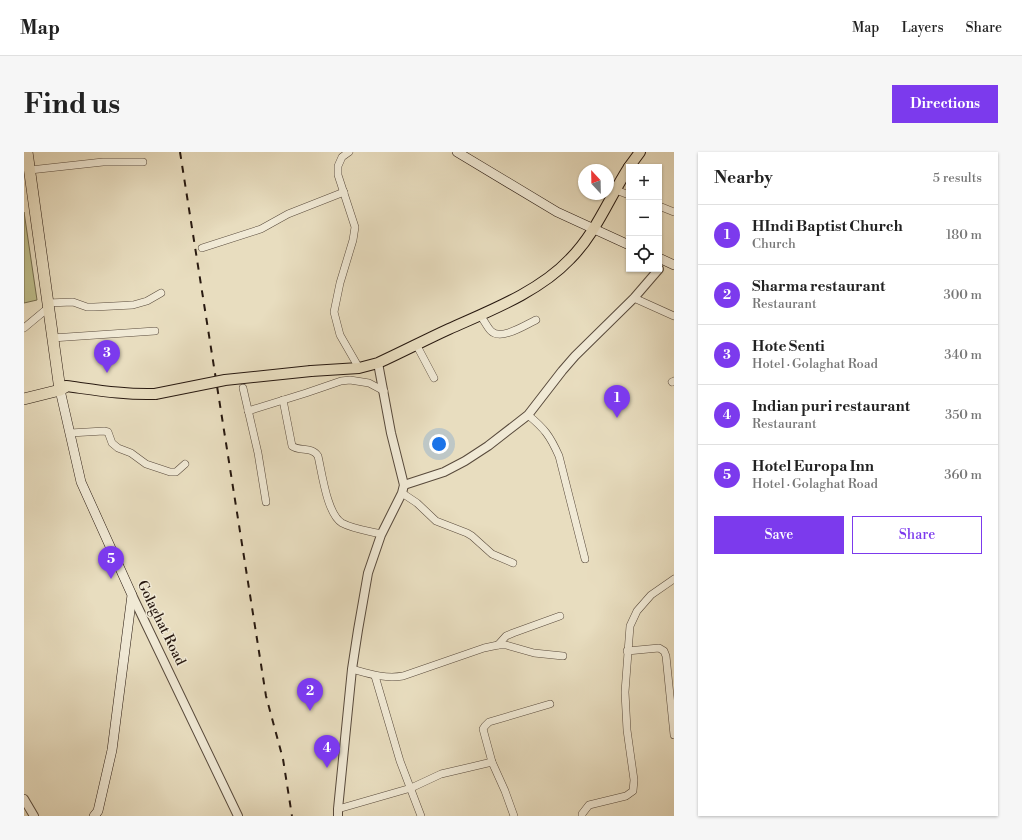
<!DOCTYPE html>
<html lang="en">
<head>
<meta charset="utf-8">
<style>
  body { margin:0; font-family:"Libre Bodoni",serif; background:#f6f6f6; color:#222 }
  .controls { position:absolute; right:12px; top:12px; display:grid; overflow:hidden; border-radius:0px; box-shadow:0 1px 3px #0004 }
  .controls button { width:36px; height:36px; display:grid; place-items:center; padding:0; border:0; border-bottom:1px solid #e0e0e0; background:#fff; color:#222; font:20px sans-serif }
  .compass { position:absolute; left:554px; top:12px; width:36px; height:36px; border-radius:50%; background:#fff; box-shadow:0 1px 3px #0004; rotate:338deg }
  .you { position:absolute; left:415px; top:292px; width:14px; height:14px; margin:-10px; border:3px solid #fff; border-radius:50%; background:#1a73e8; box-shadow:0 0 0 6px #1a73e833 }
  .badge { display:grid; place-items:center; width:26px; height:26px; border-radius:50%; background:#7c3aed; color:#fff; font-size:13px; font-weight:700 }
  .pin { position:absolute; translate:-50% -33px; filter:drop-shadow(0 1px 2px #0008) }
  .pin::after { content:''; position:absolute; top:21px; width:14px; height:12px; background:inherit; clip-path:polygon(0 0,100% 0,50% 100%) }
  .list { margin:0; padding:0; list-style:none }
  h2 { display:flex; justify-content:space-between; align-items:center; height:52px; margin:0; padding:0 16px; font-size:17px }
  h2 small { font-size:13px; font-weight:400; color:#767676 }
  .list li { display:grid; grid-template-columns:26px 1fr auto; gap:12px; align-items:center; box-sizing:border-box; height:60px; padding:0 16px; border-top:1px solid #e0e0e0 }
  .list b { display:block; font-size:15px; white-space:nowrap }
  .list p { margin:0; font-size:13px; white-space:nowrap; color:#767676 }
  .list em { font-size:13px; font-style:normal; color:#767676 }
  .actions { display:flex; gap:8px; padding:12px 16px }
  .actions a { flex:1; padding:9px 0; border:1px solid #7c3aed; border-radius:0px; text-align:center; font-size:14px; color:#7c3aed }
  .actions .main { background:#7c3aed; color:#fff }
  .icon { flex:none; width:22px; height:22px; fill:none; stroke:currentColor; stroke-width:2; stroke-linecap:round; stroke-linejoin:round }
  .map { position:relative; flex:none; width:650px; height:664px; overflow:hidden; border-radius:0px }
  header { display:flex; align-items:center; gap:24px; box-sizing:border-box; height:56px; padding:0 20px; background:#fff; border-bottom:1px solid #e0e0e0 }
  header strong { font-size:19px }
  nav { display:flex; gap:22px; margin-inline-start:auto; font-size:14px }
  .intro { display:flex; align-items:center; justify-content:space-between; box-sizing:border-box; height:96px; padding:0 24px }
  h1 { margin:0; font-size:28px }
  .button { padding:10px 18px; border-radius:0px; background:#7c3aed; color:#fff; font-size:14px; font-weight:700 }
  main { display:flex; gap:24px; padding:0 24px }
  aside { flex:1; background:#fff; border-radius:0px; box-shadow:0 1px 3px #0004 }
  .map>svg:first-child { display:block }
</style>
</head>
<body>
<header>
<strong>Map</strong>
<nav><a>Map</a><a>Layers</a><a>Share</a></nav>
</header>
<div class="intro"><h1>Find us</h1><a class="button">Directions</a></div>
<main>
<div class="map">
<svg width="650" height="664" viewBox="0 0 650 664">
  <rect width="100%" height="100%" fill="#e8ddbf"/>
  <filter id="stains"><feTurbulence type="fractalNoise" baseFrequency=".005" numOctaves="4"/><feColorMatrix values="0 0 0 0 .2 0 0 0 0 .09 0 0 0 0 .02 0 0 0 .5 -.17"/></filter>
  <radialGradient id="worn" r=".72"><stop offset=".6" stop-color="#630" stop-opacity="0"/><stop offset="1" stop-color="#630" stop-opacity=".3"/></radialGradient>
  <path fill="#bebf8c" stroke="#736c4e" d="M0 60 13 148 0 151Z"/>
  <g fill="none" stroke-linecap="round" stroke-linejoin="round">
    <g stroke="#584a3c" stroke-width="8">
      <g id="minor">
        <path d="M325 0 318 5 314 14V23L331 75 329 88 316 131 310 160 316 183 335 216"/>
        <path d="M6 18 79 10H119"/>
        <path d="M592 38 605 43"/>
        <path d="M635 54 650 60"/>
        <path d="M178 96 237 77 264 62 320 40"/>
        <path d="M610 146 650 164"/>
        <path d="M23 151 49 150 63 155H70L109 153 123 149 137 141"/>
        <path d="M456 163C460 168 463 175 467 179 477 189 501 173 512 168"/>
        <path d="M0 176 24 156"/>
        <path d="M28 186 131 179"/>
        <path d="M392 192 410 226"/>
        <path d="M648 230 650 229"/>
        <path d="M219 236 234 301 242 350"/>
        <path d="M259 248 268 294C276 300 288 294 294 304 298 321 303 362 318 371 329 377 345 379 357 382"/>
        <path d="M224 259 282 241 317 229 326 228 345 231 360 239"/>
        <path d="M504 263C521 277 526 284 535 304L561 407"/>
        <path d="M46 281 80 279 84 280 88 291 94 296 107 301 122 312 146 320H152L161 312"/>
        <path d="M378 341 393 351 412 369 443 381 448 384 468 402 489 411"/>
        <path d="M474 493 482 484 489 481 536 464"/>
        <path d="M603 499 635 496 640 499 642 504 650 583"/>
        <path d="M328 517C346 522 361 527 379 524L460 496 474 493H482L510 501 539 504"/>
        <path d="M351 524 376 609 397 664"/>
        <path d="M314 657 387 636 417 622 468 610"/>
        <path d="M490 664 481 639 468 610 459 577 461 574 465 570 526 552"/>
        <path d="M558 664V662L565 653 602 644 609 639 610 628 603 578 601 540 606 474 613 459 627 443 650 427"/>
      </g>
    </g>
    <g stroke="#584a3c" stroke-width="10">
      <g id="tertiary">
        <path d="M380 333 420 320 441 309 464 294 504 263 538 219 551 204 610 146 635 117"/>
        <path d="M108 443 214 664"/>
        <path d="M0 647 10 664"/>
        <path d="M314 664V657L328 517 334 478 344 421 357 383 378 341 380 333 367 281 354 211"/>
      </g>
    </g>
    <g stroke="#281910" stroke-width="10">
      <g id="secondary">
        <path d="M433 0 533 60 605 93"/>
        <path d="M635 106 650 113"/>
        <path d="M36 238 57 330 108 443 88 598 74 659 70 664"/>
      </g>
    </g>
    <g stroke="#281910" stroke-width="12">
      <g id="primary">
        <path d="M605 15 616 0"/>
        <path d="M287 219 335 216 354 211C378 200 401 188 425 177 465 159 515 140 546 107 572 81 585 46 605 15"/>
        <path d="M42 234C72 238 101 243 131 242"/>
      </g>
    </g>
    <g stroke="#281910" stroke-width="12">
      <g id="trunk">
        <path d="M3 0 36 238"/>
        <path d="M0 247 36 238 41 235"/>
      </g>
    </g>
    <use href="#minor" stroke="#f0e9d5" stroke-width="7"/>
    <use href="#tertiary" stroke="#f0e9d5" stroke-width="8"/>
    <use href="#secondary" stroke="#f0e9d5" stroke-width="9"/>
    <use href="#primary" stroke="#e8ddbf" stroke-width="10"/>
    <use href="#trunk" stroke="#e8ddbf" stroke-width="11"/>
    <path stroke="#281910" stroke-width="2" stroke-dasharray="7 7" stroke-linecap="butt" d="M156 0 242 544 259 607 268 664"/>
    <g stroke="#281910" stroke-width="12" stroke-linecap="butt">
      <path id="primary-bridge" d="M131 242 201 228 287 219"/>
    </g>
    <use href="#primary-bridge" stroke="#e8ddbf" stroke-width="10"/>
  </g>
  <g text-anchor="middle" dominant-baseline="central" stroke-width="3" stroke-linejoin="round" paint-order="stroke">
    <g font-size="14" fill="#281910" stroke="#f0e9d5">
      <text transform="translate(137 471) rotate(64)">Golaghat Road</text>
    </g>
  </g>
  <rect width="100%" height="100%" filter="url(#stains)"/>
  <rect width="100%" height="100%" fill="url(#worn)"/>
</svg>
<div class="controls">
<button>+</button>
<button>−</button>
<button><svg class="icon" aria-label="locate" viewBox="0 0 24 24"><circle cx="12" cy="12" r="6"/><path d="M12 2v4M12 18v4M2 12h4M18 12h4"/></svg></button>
</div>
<svg class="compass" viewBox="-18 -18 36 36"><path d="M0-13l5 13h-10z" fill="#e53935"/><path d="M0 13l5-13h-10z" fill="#767676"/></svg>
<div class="you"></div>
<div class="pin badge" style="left:593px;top:266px">1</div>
<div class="pin badge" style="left:286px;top:559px">2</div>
<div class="pin badge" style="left:83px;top:221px">3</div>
<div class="pin badge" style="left:303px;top:616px">4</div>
<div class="pin badge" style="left:87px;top:427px">5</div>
</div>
<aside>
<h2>Nearby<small>5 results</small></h2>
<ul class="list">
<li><span class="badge">1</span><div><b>HIndi Baptist Church</b><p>Church</p></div><em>180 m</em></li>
<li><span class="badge">2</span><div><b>Sharma restaurant</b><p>Restaurant</p></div><em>300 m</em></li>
<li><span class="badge">3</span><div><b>Hote Senti</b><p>Hotel · Golaghat Road</p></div><em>340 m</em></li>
<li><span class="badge">4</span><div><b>Indian puri restaurant</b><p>Restaurant</p></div><em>350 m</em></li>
<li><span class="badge">5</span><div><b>Hotel Europa Inn</b><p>Hotel · Golaghat Road</p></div><em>360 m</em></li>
</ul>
<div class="actions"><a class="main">Save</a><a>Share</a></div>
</aside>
</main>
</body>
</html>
